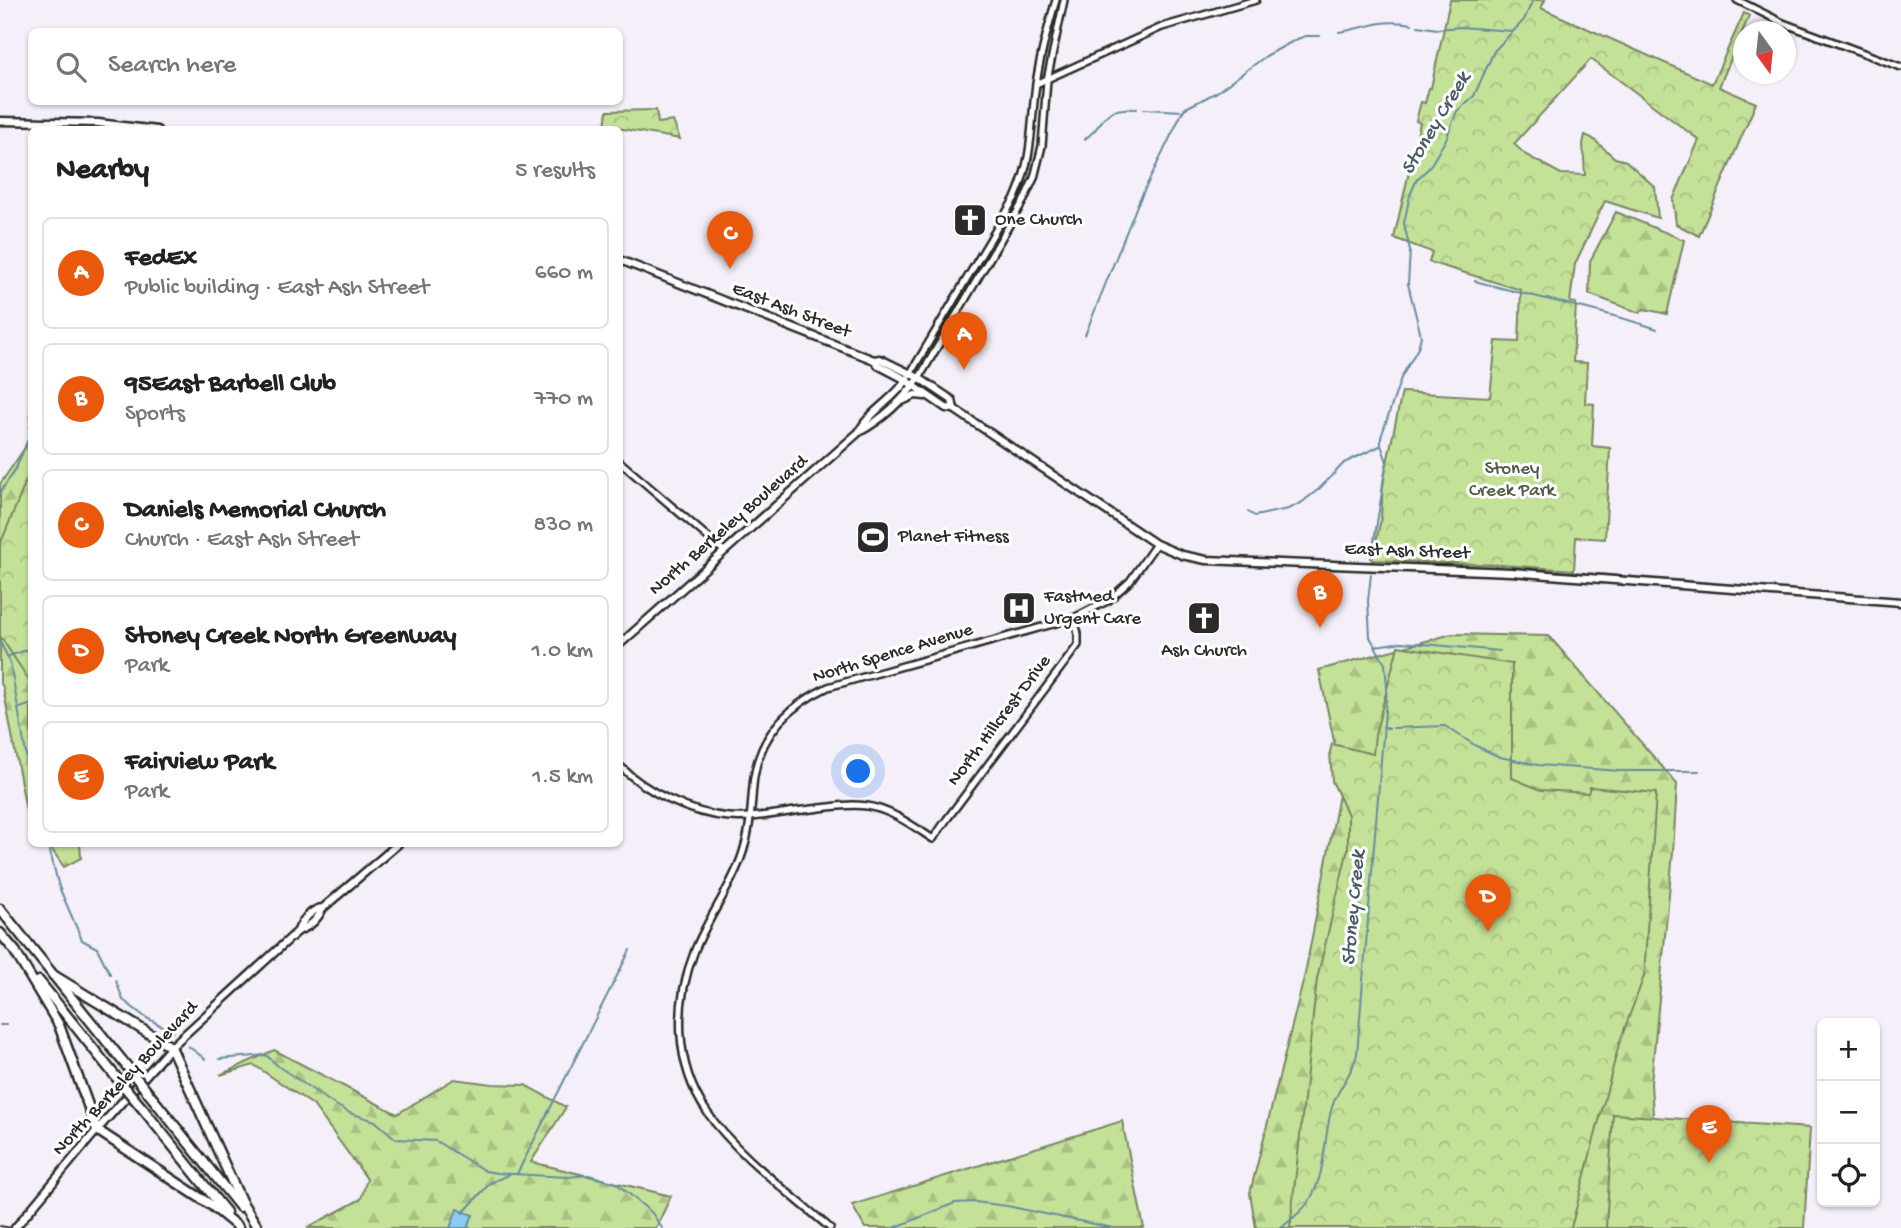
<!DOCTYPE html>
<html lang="en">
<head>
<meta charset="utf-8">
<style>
  body { margin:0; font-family:"Gochi Hand",sans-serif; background:#f6f6f6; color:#222 }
  .controls { position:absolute; right:21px; bottom:21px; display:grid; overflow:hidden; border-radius:10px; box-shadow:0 2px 5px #0004 }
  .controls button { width:63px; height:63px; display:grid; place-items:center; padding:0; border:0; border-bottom:2px solid #e0e0e0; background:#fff; color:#222; font:35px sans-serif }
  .compass { position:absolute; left:1733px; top:21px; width:63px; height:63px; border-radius:50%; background:#fff; box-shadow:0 2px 5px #0004; rotate:165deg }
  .you { position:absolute; left:859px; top:772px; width:24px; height:24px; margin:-18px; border:5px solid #fff; border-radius:50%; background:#1a73e8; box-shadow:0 0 0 10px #1a73e833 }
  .badge { display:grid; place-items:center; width:46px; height:46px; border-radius:50%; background:#ea580c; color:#fff; font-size:23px; font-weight:700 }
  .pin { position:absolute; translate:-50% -58px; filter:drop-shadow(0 2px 4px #0008) }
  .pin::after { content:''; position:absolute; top:37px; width:24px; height:21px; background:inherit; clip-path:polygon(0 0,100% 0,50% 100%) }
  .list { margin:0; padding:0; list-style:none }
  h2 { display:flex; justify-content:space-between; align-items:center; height:91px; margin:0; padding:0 28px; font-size:30px }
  h2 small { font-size:23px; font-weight:400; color:#767676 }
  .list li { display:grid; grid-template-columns:46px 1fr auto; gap:21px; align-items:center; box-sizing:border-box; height:112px; margin:0 14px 14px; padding:0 14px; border:2px solid #e0e0e0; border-radius:10px }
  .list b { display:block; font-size:26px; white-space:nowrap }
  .list p { margin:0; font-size:23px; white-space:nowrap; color:#767676 }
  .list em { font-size:23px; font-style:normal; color:#767676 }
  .icon { flex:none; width:38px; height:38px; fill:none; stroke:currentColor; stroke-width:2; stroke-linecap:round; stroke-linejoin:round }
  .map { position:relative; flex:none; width:1901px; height:1228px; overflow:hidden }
  .search { position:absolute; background:#fff; box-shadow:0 2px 5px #0004; left:28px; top:28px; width:595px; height:77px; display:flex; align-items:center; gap:18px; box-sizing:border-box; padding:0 24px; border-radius:10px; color:#767676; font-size:26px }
  .panel { position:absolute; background:#fff; box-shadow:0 2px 5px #0004; left:28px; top:126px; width:595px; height:721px; border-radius:10px }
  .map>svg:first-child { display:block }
</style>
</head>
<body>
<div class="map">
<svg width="1901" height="1228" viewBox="0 0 1901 1228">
  <defs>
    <pattern id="forest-firs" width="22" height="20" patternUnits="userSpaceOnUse" patternTransform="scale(1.75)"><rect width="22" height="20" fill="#c4e198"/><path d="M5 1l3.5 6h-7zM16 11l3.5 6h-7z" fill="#a9c183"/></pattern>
    <pattern id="park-crowns" width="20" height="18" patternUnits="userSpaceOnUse" patternTransform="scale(1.75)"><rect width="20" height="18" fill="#c4e198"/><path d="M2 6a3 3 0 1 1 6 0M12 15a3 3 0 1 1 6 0" fill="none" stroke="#a9c183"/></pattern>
  </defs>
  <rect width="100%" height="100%" fill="#f4eff8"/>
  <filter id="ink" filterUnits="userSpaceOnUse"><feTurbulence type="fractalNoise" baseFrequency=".0143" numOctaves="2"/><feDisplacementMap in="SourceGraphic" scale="14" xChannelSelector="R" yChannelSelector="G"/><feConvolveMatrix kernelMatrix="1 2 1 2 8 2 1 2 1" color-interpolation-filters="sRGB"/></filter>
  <g filter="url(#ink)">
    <g fill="url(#forest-firs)" stroke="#788662" stroke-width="2">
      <path d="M1616 212 1684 240 1667 314 1644 309 1640 313 1589 294 1590 261Z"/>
      <path d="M31 439V818L26 810 3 687 0 682V484Z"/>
      <path d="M1452 634 1549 636 1677 784 1673 852 1651 1083 1659 1212 1656 1228H1256L1250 1193 1305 974 1342 779 1319 670Z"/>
      <path d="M48 844H80L81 858 64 867Z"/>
      <path d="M274 1050 397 1114 454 1079 492 1084 525 1085 566 1107 531 1162 671 1196 656 1228H307L361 1199 367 1179 313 1105 254 1065 220 1075Z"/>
      <path d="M1122 1121 1144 1228H865L852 1205Z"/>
    </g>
    <g fill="url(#park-crowns)" stroke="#788662" stroke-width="2">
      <path d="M1450 0H1545L1541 8 1712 84 1744 13 1749 16 1719 87 1756 103 1699 236 1676 224 1673 200 1699 140 1591 59 1514 144 1526 155 1561 174 1585 175 1583 144 1585 135 1592 138 1615 158 1626 161 1655 187 1658 218 1605 201 1575 264 1570 302 1576 303 1573 362 1587 363 1585 403 1594 404 1592 446 1610 448 1605 539 1576 537 1574 570 1502 565 1372 560 1381 519 1383 482 1402 392 1490 397 1496 341 1519 342 1521 290 1429 262 1432 252 1394 238 1420 123 1416 121 1421 102 1425 103 1429 88H1431Z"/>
      <path d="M656 110 658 123 673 121 680 139 605 126 607 111Z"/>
      <path d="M31 469V683L0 636V545Z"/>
      <path d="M1398 646 1512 664V778L1541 790 1588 793 1590 787 1656 793 1644 976 1619 1044 1571 1228H1290L1317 979 1348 849V815L1332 781 1330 752 1332 744 1373 754 1375 735Z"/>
      <path d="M1613 1114 1810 1128 1804 1228H1606Z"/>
    </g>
    <path fill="#8dccee" stroke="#668ca0" stroke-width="2" d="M457 1209 473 1215 467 1228H450Z"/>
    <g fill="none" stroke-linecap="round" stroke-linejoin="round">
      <g stroke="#668ca0" stroke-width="2">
        <path d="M1418 26 1437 29 1460 27 1512 31"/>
        <path d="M1339 32C1366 28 1384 18 1412 24"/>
        <path d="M1144 109 1183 111"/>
        <path d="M1085 139C1110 120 1098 107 1137 109"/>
        <path d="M1475 281C1536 298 1598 309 1657 329"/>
        <path d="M1085 335 1138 203 1184 109 1217 92 1266 56 1297 39 1306 36H1320"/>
        <path d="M32 392V400"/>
        <path d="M0 493 16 468 29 437 32 401"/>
        <path d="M1248 512 1255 516 1288 509 1301 503 1319 489 1344 463 1380 446"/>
        <path d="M1371 559 1387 462 1381 445V437L1401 378 1418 348 1421 336 1408 284 1410 251 1404 223 1410 195 1417 179 1429 168 1446 139 1457 111 1474 96 1494 51 1524 20 1533 0"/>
        <path d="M0 642 10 662 32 789"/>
        <path d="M1376 646 1402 642 1500 651"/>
        <path d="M9 656 32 648"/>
        <path d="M20 708 32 704"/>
        <path d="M1383 727 1389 729"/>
        <path d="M1393 728 1445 726 1476 746 1500 757 1538 765 1620 771H1699"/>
        <path d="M48 844 59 887 82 940 97 948 110 974"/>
        <path d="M116 981 123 1000 145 1017 173 1032"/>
        <path d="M0 1025H6"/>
        <path d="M188 1046 205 1059"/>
        <path d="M219 1059 266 1055 278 1066 332 1103 350 1113 375 1121 396 1139 436 1141 485 1171 497 1173 567 1177 589 1175 616 1183 652 1213 662 1228"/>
        <path d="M517 1174 630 950"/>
        <path d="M463 1213 490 1183 508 1175"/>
        <path d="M894 1228 955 1203 975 1202 1007 1206 1113 1228"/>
        <path d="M1281 1228C1293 1218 1308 1207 1314 1192 1326 1166 1324 1135 1332 1107 1338 1087 1353 1074 1357 1054L1387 687 1385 664 1370 637 1368 601 1371 574"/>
      </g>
      <g stroke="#2b2b2b" stroke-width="10">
        <g id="minor">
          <path d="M1737 0 1783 23 1901 67"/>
          <path d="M1036 84 1162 27 1256 0"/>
          <path d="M910 374 1016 196C1034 154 1030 127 1036 84 1040 57 1048 27 1056 0"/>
          <path d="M919 378 1024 200 1034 178 1042 146 1047 80 1064 0"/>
          <path d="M620 462 724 551"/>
          <path d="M620 766C646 792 691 814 729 817 753 819 779 813 803 810 824 808 846 803 867 806 892 810 913 826 933 839L947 819 1078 645V634L1074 618"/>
          <path d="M830 1228C791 1194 736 1154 707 1112 674 1064 674 1003 695 950 709 915 736 881 745 845 752 822 751 799 754 777 761 732 790 705 828 687L1074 618 1109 600 1130 581 1156 544"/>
        </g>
      </g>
      <g stroke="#2b2b2b" stroke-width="11">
        <g id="major">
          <path d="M0 121 98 123 157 130"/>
          <path d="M620 260 874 360 880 359 919 378 952 400 954 409"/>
          <path d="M874 360 878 365 901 377 946 408 954 409 1156 544 1182 555 1206 560 1511 572 1901 602"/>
          <path d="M902 401 915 395 925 396"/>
          <path d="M860 430C871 410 895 399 907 379"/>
          <path d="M620 644 859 432C882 420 904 399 919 378"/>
          <path d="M323 908C317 920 311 926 298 931 301 921 313 908 323 908L398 844"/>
          <path d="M15 1228 97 1130 171 1047 298 931"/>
        </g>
      </g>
      <g stroke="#2b2b2b" stroke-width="13">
        <g id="highway">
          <path d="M0 909 129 1069"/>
          <path d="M0 933 16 952"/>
          <path d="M14 950 59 1025 97 1130 211 1205 238 1227"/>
          <path d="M53 975 171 1047 241 1201 258 1228"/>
          <path d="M39 981 116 1077"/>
          <path d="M150 1095 240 1207"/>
          <path d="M143 1109 226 1212"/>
        </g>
      </g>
      <use href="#minor" stroke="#fff" stroke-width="5"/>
      <use href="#major" stroke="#fff" stroke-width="6"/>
      <use href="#highway" stroke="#fff" stroke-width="8"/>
      <path stroke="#2b2b2b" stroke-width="2" d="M0 1226 11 1228"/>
      <g stroke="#2b2b2b" stroke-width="13" stroke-linecap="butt">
        <g id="highway-bridge">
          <path d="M129 1069 150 1095"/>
          <path d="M116 1077 143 1109"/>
        </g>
      </g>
      <use href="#highway-bridge" stroke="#fff" stroke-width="8"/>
    </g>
  </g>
  <defs>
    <g id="church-square" transform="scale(1.75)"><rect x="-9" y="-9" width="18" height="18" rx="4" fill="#2b2b2b" stroke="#fff"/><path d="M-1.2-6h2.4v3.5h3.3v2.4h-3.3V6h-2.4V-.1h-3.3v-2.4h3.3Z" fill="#fff"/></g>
    <g id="stadium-square" transform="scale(1.75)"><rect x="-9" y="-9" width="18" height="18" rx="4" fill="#2b2b2b" stroke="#fff"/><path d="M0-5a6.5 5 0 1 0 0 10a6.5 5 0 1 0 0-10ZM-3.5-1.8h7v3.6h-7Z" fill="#fff"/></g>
    <g id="hospital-square" transform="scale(1.75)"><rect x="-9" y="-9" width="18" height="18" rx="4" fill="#2b2b2b" stroke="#fff"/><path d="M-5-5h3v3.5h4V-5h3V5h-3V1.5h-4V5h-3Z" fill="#fff"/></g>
  </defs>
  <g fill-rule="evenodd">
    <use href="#church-square" x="970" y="220"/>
    <use href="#stadium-square" x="873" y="537"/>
    <use href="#hospital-square" x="1019" y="608"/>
    <use href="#church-square" x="1204" y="618"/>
  </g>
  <g text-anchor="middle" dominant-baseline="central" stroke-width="6" stroke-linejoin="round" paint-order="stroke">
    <g font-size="19" fill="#2b2b2b" stroke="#fff" text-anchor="start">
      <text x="995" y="220">One Church</text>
      <text x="898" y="537">Planet Fitness</text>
      <text x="1044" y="597">FastMed<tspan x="1044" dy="22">Urgent Care</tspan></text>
      <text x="1204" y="651" text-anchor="middle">Ash Church</text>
    </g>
    <g font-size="19" fill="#2b2b2b" stroke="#fff">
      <text transform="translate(791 311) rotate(21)">East Ash Street</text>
      <text transform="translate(729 526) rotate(-41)">North Berkeley Boulevard</text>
      <text transform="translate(1407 552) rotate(2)">East Ash Street</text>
      <text transform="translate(893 654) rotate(-17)">North Spence Avenue</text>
      <text transform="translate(1000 721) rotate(-53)">North Hillcrest Drive</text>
      <text transform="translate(126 1079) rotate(-47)">North Berkeley Boulevard</text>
    </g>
    <g font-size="19" fill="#515846" stroke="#fff">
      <text x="1512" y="469">Stoney<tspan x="1512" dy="22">Creek Park</tspan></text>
    </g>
    <g font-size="21" font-style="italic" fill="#485b66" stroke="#fff">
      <text transform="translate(1437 124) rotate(-59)">Stoney Creek</text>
      <text transform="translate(1355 908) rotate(-85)">Stoney Creek</text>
    </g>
  </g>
</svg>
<div class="controls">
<button>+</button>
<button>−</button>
<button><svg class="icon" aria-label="locate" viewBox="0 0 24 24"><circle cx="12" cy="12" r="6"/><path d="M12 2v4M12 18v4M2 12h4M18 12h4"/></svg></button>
</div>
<svg class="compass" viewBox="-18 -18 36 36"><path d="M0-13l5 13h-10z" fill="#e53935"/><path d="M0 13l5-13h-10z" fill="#767676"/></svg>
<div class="you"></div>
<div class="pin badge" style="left:964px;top:370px">A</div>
<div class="pin badge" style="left:1320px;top:628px">B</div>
<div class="pin badge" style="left:730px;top:269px">C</div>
<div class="pin badge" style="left:1488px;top:932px">D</div>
<div class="pin badge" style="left:1709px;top:1163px">E</div>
<div class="search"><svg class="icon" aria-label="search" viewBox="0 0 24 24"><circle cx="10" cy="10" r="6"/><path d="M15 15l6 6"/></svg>Search here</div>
<section class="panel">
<h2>Nearby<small>5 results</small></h2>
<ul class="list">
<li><span class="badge">A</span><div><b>FedEx</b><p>Public building · East Ash Street</p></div><em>660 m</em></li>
<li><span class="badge">B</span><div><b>95East Barbell Club</b><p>Sports</p></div><em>770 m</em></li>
<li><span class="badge">C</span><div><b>Daniels Memorial Church</b><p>Church · East Ash Street</p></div><em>830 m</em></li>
<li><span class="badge">D</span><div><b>Stoney Creek North Greenway</b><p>Park</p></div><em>1.0 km</em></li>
<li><span class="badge">E</span><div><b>Fairview Park</b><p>Park</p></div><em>1.5 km</em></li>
</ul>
</section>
</div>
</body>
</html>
